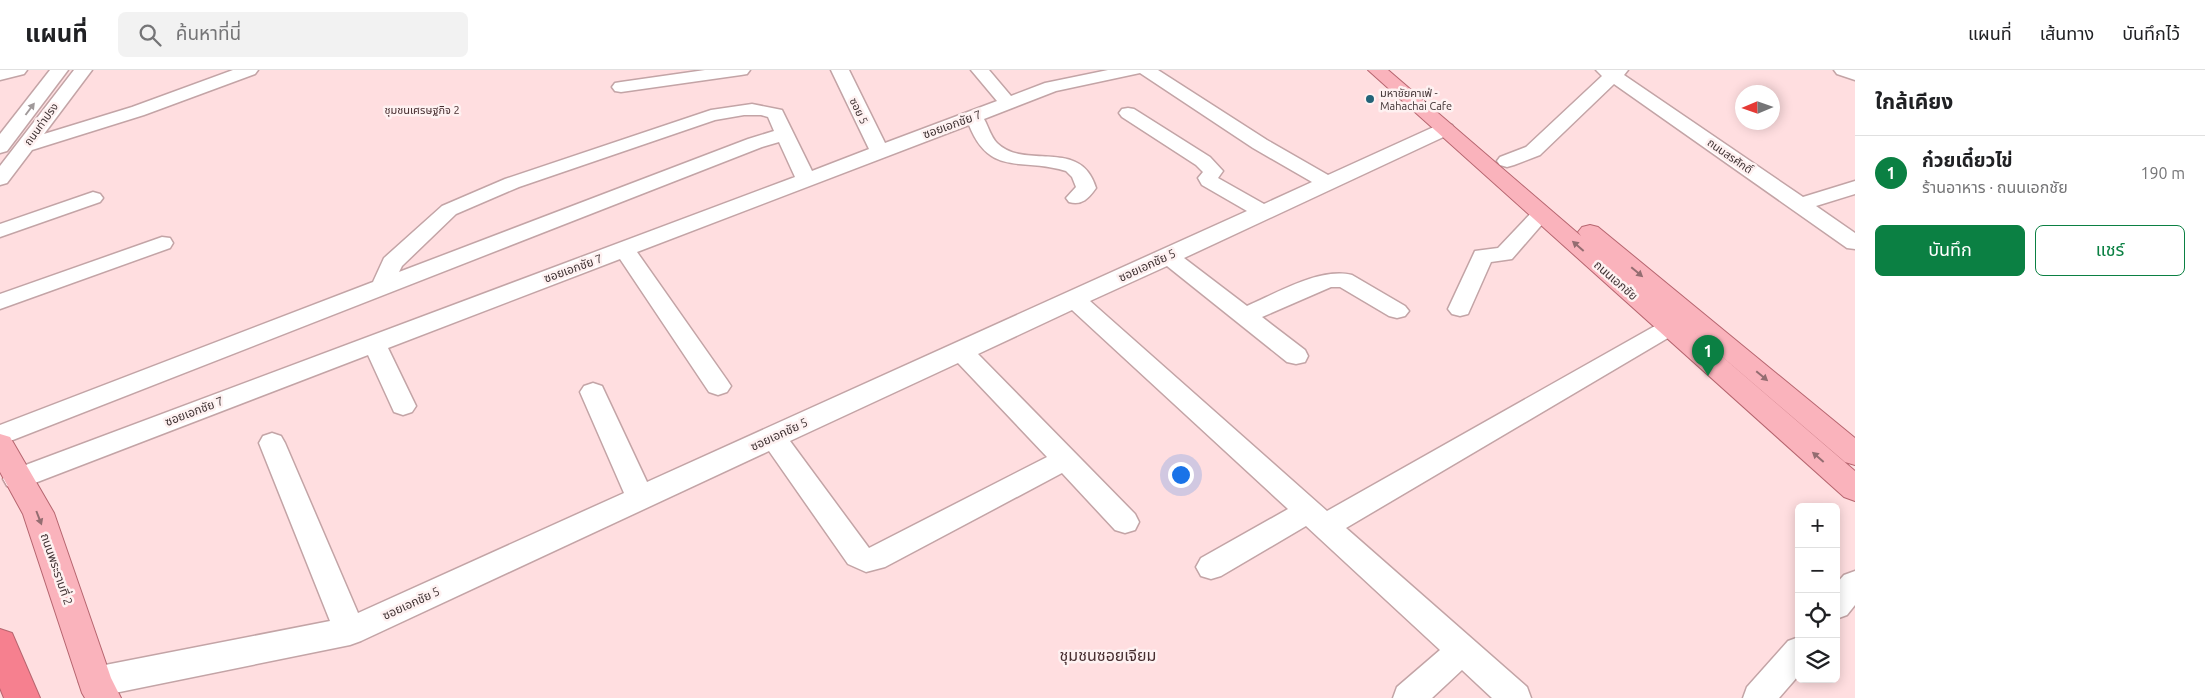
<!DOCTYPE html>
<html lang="th">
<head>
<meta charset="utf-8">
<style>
  body { margin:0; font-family:Ubuntu,"Noto Sans Thai",sans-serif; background:#f2f2f2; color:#202124 }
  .controls { position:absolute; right:15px; bottom:15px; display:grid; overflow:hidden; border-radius:8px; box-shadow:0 2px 12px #0003 }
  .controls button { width:45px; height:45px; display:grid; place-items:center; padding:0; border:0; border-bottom:1px solid #e0e0e0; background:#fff; color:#202124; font:25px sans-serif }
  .compass { position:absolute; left:1735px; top:15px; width:45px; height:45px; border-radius:50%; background:#fff; box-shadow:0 2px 12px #0003; rotate:268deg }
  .you { position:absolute; left:1180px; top:404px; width:18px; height:18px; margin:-12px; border:4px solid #fff; border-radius:50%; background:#1a73e8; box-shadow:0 0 0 8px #1a73e833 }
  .badge { display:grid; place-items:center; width:32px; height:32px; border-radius:50%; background:#0b8043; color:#fff; font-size:16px; font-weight:700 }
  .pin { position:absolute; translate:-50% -41px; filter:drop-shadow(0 1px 2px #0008) }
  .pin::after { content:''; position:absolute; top:26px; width:18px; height:15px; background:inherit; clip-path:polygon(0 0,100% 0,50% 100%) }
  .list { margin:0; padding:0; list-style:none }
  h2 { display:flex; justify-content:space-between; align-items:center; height:65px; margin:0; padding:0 20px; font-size:21px }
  h2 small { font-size:16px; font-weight:400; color:#757577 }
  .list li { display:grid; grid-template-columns:32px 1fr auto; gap:15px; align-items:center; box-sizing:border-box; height:75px; padding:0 20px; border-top:1px solid #e0e0e0 }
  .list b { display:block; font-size:19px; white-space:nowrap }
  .list p { margin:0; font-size:16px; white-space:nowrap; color:#757577 }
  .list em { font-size:16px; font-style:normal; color:#757577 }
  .actions { display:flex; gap:10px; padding:15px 20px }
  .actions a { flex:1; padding:11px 0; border:1px solid #0b8043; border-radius:8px; text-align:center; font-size:18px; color:#0b8043 }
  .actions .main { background:#0b8043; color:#fff }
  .icon { flex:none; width:28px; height:28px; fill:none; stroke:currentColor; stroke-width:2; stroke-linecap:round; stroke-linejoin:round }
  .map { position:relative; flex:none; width:1855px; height:628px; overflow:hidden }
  header { display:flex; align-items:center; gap:30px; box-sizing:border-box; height:70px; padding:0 25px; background:#fff; border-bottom:1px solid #e0e0e0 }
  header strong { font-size:24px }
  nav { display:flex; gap:28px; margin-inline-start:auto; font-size:18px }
  .search { width:350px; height:45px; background:#f2f2f2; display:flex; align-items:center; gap:12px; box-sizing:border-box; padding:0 18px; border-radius:8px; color:#757577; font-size:19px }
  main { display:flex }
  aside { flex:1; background:#fff }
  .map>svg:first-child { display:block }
</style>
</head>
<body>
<header>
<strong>แผนที่</strong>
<div class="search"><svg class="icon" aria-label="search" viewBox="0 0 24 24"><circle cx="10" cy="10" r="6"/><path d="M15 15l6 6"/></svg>ค้นหาที่นี่</div>
<nav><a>แผนที่</a><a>เส้นทาง</a><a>บันทึกไว้</a></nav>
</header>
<main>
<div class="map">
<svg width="1855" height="628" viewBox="0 0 1855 628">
  <rect width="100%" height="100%" fill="#ffdee0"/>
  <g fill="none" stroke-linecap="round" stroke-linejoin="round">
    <g stroke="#c3a4a6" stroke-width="3">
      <g id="minor">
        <path d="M0 0H27L24 4 0 10Z"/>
        <path d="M50 0H68L7 81 0 83V64Z"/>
        <path d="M74 0H92L44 64 132 37 233 0H258L255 4 144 45 32 80 7 113 0 115V96Z"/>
        <path d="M705 0H750L747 4 741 5 621 22 615 21 612 17 615 13 621 12Z"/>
        <path d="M831 0H849L885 73 997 31 971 0H989L1011 26 1045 13 1108 0H1158L1267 70 1328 105 1438 55 1445 53 1452 55 1454 59 1452 63 1184 188 1247 236C1277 223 1320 197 1352 205L1405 236 1409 241 1405 246 1397 248 1389 246 1340 217H1331L1262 247 1305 280 1308 286 1305 292 1296 294 1287 292 1167 196 1090 231 1327 441 1662 252 1670 249 1678 252 1682 257 1678 262 1346 458 1527 617 1531 628H1492L1462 600 1432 628H1393L1397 617 1440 580 1306 456 1221 506 1211 509 1201 506 1196 497 1201 488 1288 439 1072 240 978 284 1135 444 1139 452 1135 460 1125 463 1115 460 1062 403 885 497 866 502 848 494 769 381 361 571 350 575 95 627 84 622 79 612 84 602 95 597 330 551 259 373 263 366 272 363 281 366 285 373 358 543 624 423 580 322 584 316 593 313 602 316 647 412 1247 141 1202 115 1198 108 1203 102 1196 95 1122 47 1119 43 1122 39 1128 38 1134 39 1210 87 1223 101 1218 108 1264 134 1312 112 1253 78 1140 3 1056 21 984 49C988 56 991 67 997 73 1026 101 1081 67 1096 118 1089 128 1082 136 1069 132L1066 128 1076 117 1072 107 1066 101C1023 87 990 108 969 55L637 182 727 310 731 316 727 322 718 325 709 322 620 189 388 278 416 336 412 342 403 345 394 342 368 285 27 416 17 419 7 416 3 409 7 402 795 107 779 72 762 77 0 375V355L373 212 384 188 442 136 505 109 711 40 752 34 782 40 812 101 869 79ZM744 45H761L768 47 774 61 748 69 399 202 402 196 456 144 519 117 715 50ZM958 293 1047 387 869 478 790 371Z"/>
        <path d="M1596 0H1628L1624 5 1803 127 1855 111V124L1816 136 1855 163V179L1847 178 1614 14 1540 85 1514 95 1507 97 1500 95 1497 91 1500 87 1526 77 1602 6Z"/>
        <path d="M1834 0H1855V10L1837 4Z"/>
        <path d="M93 122 100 124 103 128 100 132 0 167V154Z"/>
        <path d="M1541 138 1548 140 1551 144 1512 189 1491 192 1468 244 1460 246 1452 244 1448 239 1475 181 1498 178 1534 140Z"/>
        <path d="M162 167 170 168 173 173 170 178 0 239V224Z"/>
        <path d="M1855 501V535L1847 545 1836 549V514L1844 505Z"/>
        <path d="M1799 567V605L1779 628H1743L1747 617 1788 571Z"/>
      </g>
    </g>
    <g stroke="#b6656f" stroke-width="2">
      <g id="major">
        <path d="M1368 0H1388L1581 166 1578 162 1582 157 1590 155 1598 157 1855 368V395L1845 392 1683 253 1855 401V431L1844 427Z"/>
        <path d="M0 364 10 367 54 443 111 608 121 628H85L82 623 23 444 0 402Z"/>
      </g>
    </g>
    <g stroke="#b6656f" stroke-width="2">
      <path id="highway" d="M0 559 12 563 40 628H4L0 618Z"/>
    </g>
    <use href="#minor" fill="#fff" fill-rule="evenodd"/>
    <use href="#major" fill="#fab3bc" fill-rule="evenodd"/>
    <use href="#highway" fill="#f6808f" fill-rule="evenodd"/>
  </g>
  <defs><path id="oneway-solid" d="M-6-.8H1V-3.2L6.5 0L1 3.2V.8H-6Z" transform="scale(1.25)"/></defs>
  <use fill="#a0999a" href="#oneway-solid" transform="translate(30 39) rotate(-53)"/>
  <g fill="#946d71">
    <use href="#oneway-solid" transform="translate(1578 176) rotate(-139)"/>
    <use href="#oneway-solid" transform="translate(1637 202) rotate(40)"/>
    <use href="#oneway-solid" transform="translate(1762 306) rotate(40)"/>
    <use href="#oneway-solid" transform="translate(1818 387) rotate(-139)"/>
    <use href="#oneway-solid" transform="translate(39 448) rotate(69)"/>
  </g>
  <circle fill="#236378" stroke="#fef1f1" stroke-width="2" cx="1370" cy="29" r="5"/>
  <g text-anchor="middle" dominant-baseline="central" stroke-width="5" stroke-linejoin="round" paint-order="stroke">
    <g font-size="11" fill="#403334" stroke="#fef1f1" text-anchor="start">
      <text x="1380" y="23">มหาชัยคาเฟ่ -<tspan x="1380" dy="13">Mahachai Cafe</tspan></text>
    </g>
    <g font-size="11" fill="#472e30" stroke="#fef1f1">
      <text x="422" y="40">ชุมชนเศรษฐกิจ 2</text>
    </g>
    <g font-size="11" fill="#403334" stroke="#fef1f1">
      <text transform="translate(859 41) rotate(64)">ซอย 5</text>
      <text transform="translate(41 54) rotate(-54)">ถนนท่าปรง</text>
      <text transform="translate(1730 86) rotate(35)">ถนนสรศักดิ์</text>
    </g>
    <g font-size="12" fill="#403334" stroke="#fef1f1">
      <text transform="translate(952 54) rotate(-20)">ซอยเอกชัย 7</text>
      <text transform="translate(1147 195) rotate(-25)">ซอยเอกชัย 5</text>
      <text transform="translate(573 198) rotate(-20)">ซอยเอกชัย 7</text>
      <text transform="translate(1616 210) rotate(41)">ถนนเอกชัย</text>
      <text transform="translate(194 341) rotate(-21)">ซอยเอกชัย 7</text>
      <text transform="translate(779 364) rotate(-25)">ซอยเอกชัย 5</text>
      <text transform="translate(57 499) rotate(71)">ถนนพระรามที่ 2</text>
      <text transform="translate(411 533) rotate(-25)">ซอยเอกชัย 5</text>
    </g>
    <g font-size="16" fill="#472e30" stroke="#fef1f1">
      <text x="1108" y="585">ชุมชนซอยเจียม</text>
    </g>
  </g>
</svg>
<div class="controls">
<button>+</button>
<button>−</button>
<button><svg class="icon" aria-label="locate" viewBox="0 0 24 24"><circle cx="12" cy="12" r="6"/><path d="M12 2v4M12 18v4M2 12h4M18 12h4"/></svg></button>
<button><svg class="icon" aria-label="layers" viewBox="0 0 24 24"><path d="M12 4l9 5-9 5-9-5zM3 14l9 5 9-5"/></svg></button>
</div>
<svg class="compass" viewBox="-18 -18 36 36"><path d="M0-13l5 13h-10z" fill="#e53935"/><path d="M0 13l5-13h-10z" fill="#757577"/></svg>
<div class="you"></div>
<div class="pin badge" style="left:1708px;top:306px">1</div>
</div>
<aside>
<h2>ใกล้เคียง<small></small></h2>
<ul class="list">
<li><span class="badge">1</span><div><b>ก๋วยเดี๋ยวไข่</b><p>ร้านอาหาร · ถนนเอกชัย</p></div><em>190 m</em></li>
</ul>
<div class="actions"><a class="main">บันทึก</a><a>แชร์</a></div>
</aside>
</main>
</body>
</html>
